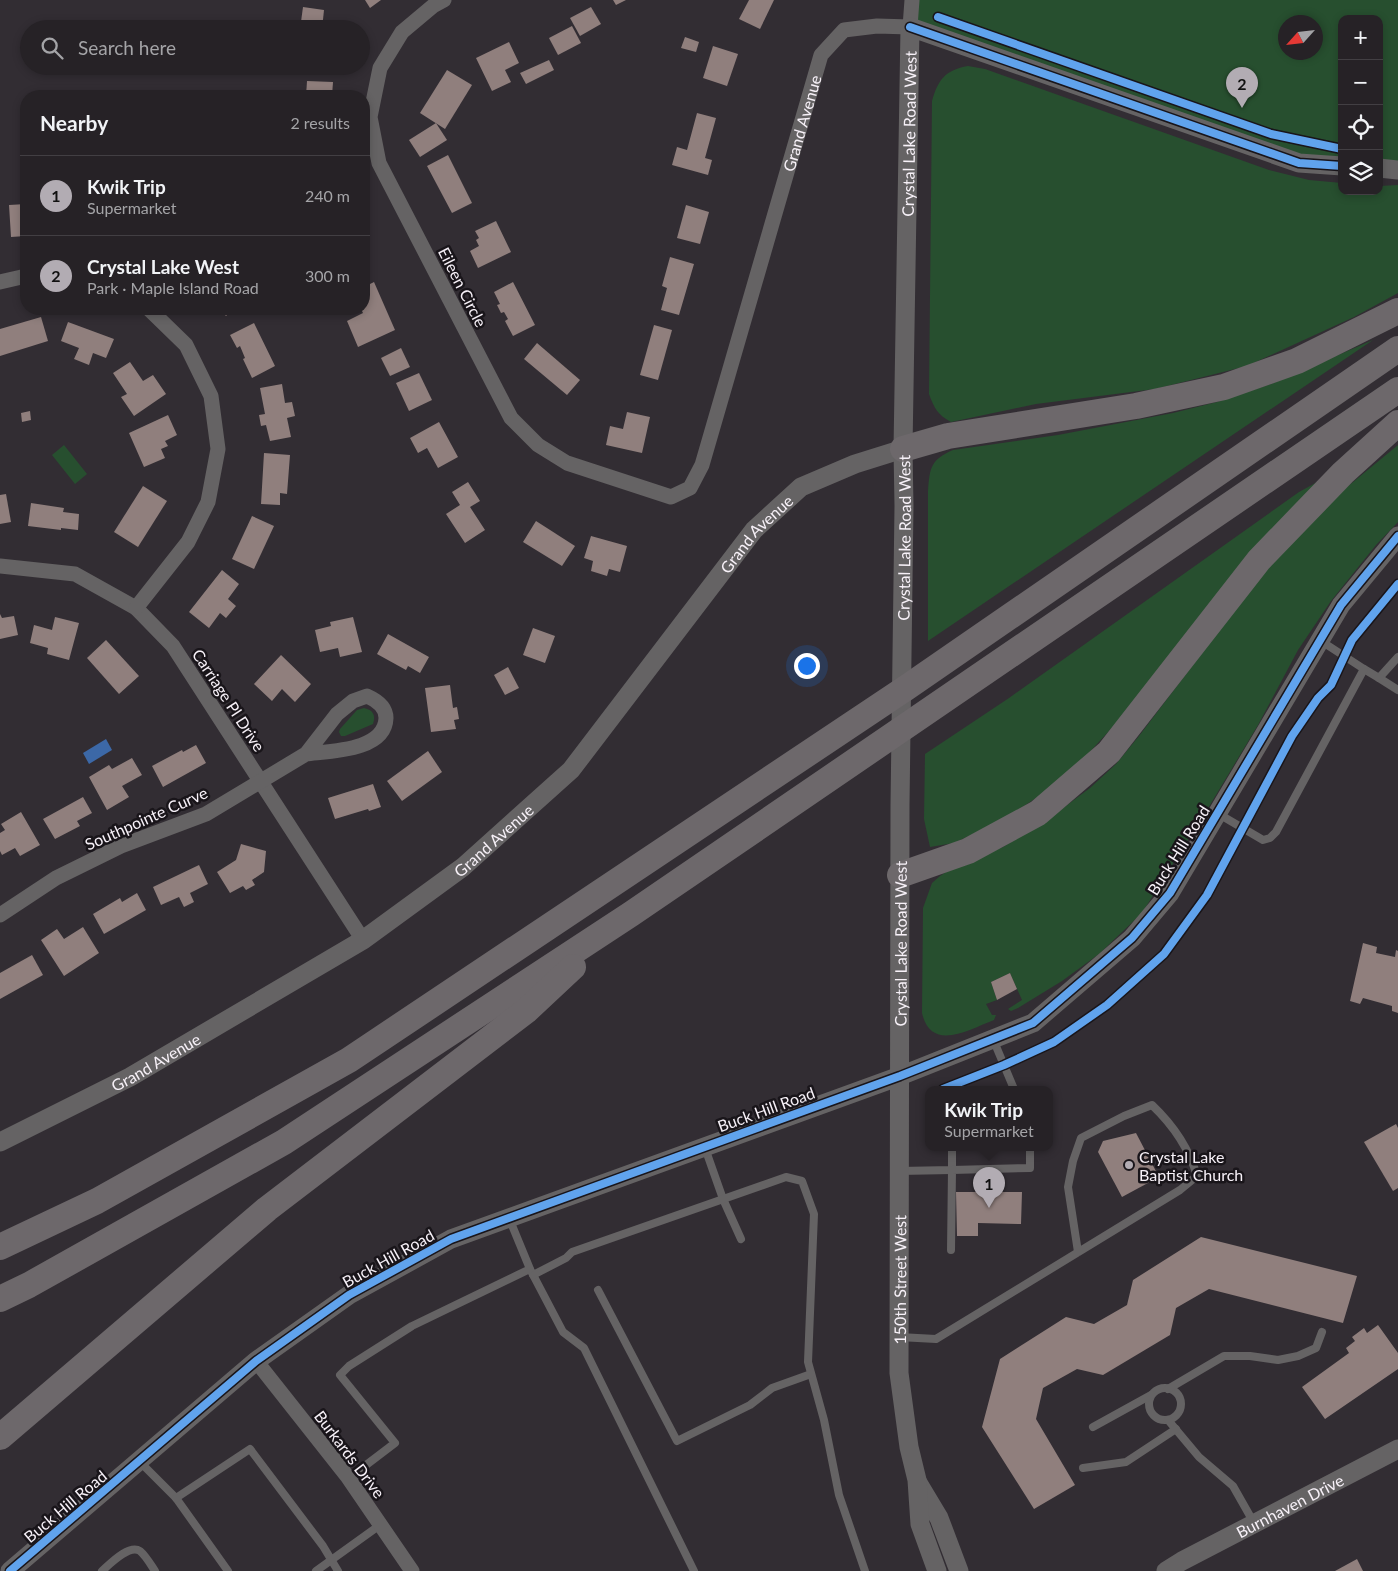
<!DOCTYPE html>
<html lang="en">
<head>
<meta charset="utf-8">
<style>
  body { margin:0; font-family:Lato,sans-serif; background:#322f32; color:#f1f3f6 }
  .controls { position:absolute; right:15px; top:15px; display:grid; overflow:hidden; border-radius:10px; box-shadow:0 2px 8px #0003 }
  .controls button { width:45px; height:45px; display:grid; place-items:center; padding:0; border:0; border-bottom:1px solid #423f43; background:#262226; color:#f1f3f6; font:25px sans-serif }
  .compass { position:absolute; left:1278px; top:15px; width:45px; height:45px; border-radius:50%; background:#262226; box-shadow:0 2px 8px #0003; rotate:243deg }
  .you { position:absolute; left:806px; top:665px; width:18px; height:18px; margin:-12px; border:4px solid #fff; border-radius:50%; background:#1a73e8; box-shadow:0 0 0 8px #1a73e833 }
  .badge { display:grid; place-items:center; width:32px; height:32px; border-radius:50%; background:#b2acb3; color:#111; font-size:16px; font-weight:700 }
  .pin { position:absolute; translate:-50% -41px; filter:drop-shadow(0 1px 2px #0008) }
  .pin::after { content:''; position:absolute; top:26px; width:18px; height:15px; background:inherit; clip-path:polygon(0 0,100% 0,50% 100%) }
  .popup { position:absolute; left:925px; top:1086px; width:128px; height:65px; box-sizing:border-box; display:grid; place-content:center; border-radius:10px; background:#262226; filter:drop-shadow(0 1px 4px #0005); font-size:16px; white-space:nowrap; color:#a4a4a7 }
  .popup b { font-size:19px; color:#f1f3f6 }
  .popup::after { content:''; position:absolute; left:50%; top:100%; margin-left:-10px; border:10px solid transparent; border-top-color:#262226 }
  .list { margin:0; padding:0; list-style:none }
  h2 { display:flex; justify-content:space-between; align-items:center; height:65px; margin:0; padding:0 20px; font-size:21px }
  h2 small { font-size:16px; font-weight:400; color:#a4a4a7 }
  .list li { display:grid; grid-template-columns:32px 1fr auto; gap:15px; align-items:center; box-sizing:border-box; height:80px; padding:0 20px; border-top:1px solid #423f43 }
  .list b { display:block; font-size:19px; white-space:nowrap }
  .list p { margin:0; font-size:16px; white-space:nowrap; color:#a4a4a7 }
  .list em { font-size:16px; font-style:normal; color:#a4a4a7 }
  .icon { flex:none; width:28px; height:28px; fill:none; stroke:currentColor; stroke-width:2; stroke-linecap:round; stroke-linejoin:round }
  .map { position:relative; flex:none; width:1398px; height:1571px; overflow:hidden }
  .search { position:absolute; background:#262226; box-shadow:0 2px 8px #0003; left:20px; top:20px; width:350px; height:55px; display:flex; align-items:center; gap:12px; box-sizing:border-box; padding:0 18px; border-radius:28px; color:#a4a4a7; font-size:19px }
  .panel { position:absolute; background:#262226; box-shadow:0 2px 8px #0003; left:20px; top:90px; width:350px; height:225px; border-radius:20px }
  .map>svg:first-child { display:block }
</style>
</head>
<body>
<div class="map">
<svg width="1398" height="1571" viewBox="0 0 1398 1571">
  <rect width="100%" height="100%" fill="#322d33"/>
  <g fill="#274f2f" fill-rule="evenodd">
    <path d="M912 0H1398V170L1379 168V19H1342V166L1299 163 910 27ZM1286 22H1316V52H1286Z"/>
    <path d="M968 66 985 69 1269 170 1309 180 1342 183V191H1379V186L1398 185V293L1354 317 1247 366 1155 389 1036 404 951 422C938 415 934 408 929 394L932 101C938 80 945 70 968 66Z"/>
    <path d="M1373 340 928 641V491C930 468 930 460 953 450L1058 435 1173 413 1217 402 1271 384Z"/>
    <path d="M64 445 87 474 75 484 52 455Z"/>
    <path d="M1398 445V522L1376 545 1331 601 1298 650 1258 725 1210 805 1142 913 1099 954 1062 981 1018 1008 1011 1011 1008 1009 1022 1000 1010 973 991 982 997 1000 986 1004 992 1015H996L994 1020C970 1029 931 1053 922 1013L923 908 932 883 940 876 952 868 1003 847 1051 817 1090 788 1116 764 1139 736 1268 566 1347 487Z"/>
    <path d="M1319 481 1120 719 1075 768 1039 796 1003 820 954 843 930 847 924 819 925 754 1009 698 1299 492Z"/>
    <path d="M364 708C373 710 376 715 373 724L345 736H341L339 732 340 729 357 710Z"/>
  </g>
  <path fill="#3c68a7" d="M106 739 112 750 89 764 83 753Z"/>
  <g fill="#907f7d">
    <path d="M365 0H381L370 8Z"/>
    <path d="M613 0H626L616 5Z"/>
    <path d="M749 0H774L760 29 739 19Z"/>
    <path d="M303 7 324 10 322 29H300Z"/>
    <path d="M591 7 601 24 580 36 570 18Z"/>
    <path d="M572 26 581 43 558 55 549 38Z"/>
    <path d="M685 37 699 42 696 52 681 48Z"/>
    <path d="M509 42 519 63 505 70 511 82 492 91 476 58Z"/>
    <path d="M713 46 738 54 727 86 703 78Z"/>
    <path d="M549 60 554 70 526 84 520 73Z"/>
    <path d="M447 70 472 85 445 129 420 113Z"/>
    <path d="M307 81 333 82 332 96H306Z"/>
    <path d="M697 113 716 118 705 158 712 160 708 175 672 165 677 147 687 150Z"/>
    <path d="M436 123 447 140 420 157 409 140Z"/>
    <path d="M448 155 472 203 452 213 427 166Z"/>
    <path d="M26 204V236L11 237 9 205Z"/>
    <path d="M686 205 709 212 700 244 677 238Z"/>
    <path d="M496 221 511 252 478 268 470 251 479 246 476 240 479 238 475 231Z"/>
    <path d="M670 257 694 264 679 315 661 310 667 288 662 286Z"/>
    <path d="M374 282 395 330 358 347 347 321 363 313 361 309H364V287Z"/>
    <path d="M513 282 535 325 513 336 505 321 508 319 504 312 501 313 497 305 500 304 494 292Z"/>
    <path d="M219 309H234L226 316Z"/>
    <path d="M41 317 48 341 0 356V329Z"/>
    <path d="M68 322 114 339 106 358 93 353 89 365 74 359 79 348 61 341Z"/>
    <path d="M254 323 275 366 252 378 243 359 245 358 240 346 237 348 230 335Z"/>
    <path d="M654 325 672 330 658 380 640 375Z"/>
    <path d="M537 343 580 380 567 395 524 359Z"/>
    <path d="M401 348 410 367 390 376 381 358Z"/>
    <path d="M130 362 143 381 153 375 166 394 134 416 121 397 127 394 113 373Z"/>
    <path d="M419 373 432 400 409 411 396 383Z"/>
    <path d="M282 384 285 403 292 402 295 416 287 418 291 437 270 441 266 425 261 426 259 415 265 414 260 388Z"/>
    <path d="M30 411 31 420 22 422 21 413Z"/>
    <path d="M627 412 650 417 642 453 606 445 610 426 623 429Z"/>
    <path d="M168 415 177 435 165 441 168 446 161 449 165 458 144 467 129 433Z"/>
    <path d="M439 422 458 457 438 468 427 448 418 453 410 438Z"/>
    <path d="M264 453 290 455 287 494 280 493V505L261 504Z"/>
    <path d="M468 482 480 501 470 507 485 530 465 543 446 514 460 505 452 492Z"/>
    <path d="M143 486 167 501 138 547 114 532Z"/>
    <path d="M6 494 11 522 0 524V495Z"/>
    <path d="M31 503 64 508 63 512 79 514 78 530 61 528V530L28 526Z"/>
    <path d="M252 516 274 526 254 569 232 559Z"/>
    <path d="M536 521 575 546 562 566 523 542Z"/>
    <path d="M591 536 627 546 620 572 609 569 607 576 591 571 593 561 584 558Z"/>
    <path d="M222 570 239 584 228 599 236 606 226 618 220 613 209 628 189 612Z"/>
    <path d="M0 614 2 618 14 616 18 635 0 639Z"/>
    <path d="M55 617 79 623 69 660 47 654 48 648 30 643 34 625 52 630Z"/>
    <path d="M353 617 362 652 340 657 338 648 320 652 315 630 331 626 330 622Z"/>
    <path d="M533 628 555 636 545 663 523 655Z"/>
    <path d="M388 634 429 657 420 673 408 666 406 670 377 654Z"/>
    <path d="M106 640 139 676 119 694 87 658Z"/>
    <path d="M281 655 311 684 295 702 282 689 272 701 254 684Z"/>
    <path d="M508 667 519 688 505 695 494 675Z"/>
    <path d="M450 685 453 708 457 707 459 719 454 720 456 729 431 732 425 688Z"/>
    <path d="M196 745 206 763 163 787 152 766 182 750 183 752Z"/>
    <path d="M428 751 442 772 402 801 387 781Z"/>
    <path d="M132 758 142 775 122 786 129 797 107 810 89 777 109 765 112 769Z"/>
    <path d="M373 784 381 807 369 811 368 809 335 819 328 798Z"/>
    <path d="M83 797 92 813 77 821 80 826 55 839 43 819Z"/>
    <path d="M21 812 40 845 20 856 15 848 2 855 0 851V833L5 830 1 824Z"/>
    <path d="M241 844 266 851 264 872 252 880 255 885 246 890 243 886 230 893 217 872 236 860Z"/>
    <path d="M199 865 208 884 190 893 194 902 184 907 179 897 161 905 153 887Z"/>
    <path d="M137 893 146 910 104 934 93 914 120 898 122 902Z"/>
    <path d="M83 927 99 953 64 976 41 940 57 929 64 939Z"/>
    <path d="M1363 943 1377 947 1376 953 1395 957 1396 950 1398 951V1013L1392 1011V1006L1363 998 1360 1004 1350 1001Z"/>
    <path d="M32 955 43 975 0 999V973Z"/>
    <path d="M1010 973 1017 989 997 1000 991 982Z"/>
    <path d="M1396 1124 1398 1128V1188L1393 1191 1364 1142Z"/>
    <path d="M1136 1133 1159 1177 1122 1197 1098 1152 1103 1141Z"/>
    <path d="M1004 1147H1024V1149L1004 1148Z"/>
    <path d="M956 1192H1022L1021 1224 978 1223V1236H957Z"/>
    <path d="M1201 1237 1357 1276 1343 1323 1209 1289 1176 1308 1170 1335 1103 1375 1077 1369 1043 1388 1036 1419 1075 1485 1034 1509 982 1427 1000 1359 1066 1317 1094 1324 1127 1305 1133 1280Z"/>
    <path d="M1378 1325 1398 1353V1369L1325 1419 1302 1387 1349 1353 1346 1348 1355 1341 1352 1337 1364 1328 1367 1333Z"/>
    <path d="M1357 1559 1363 1571H1335Z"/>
  </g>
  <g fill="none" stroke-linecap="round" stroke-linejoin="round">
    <g stroke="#656364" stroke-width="8">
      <path d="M1364 669 1379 678 1398 657"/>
      <path d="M1379 678 1398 690"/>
      <path d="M1217 813 1263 840 1270 838 1276 832 1364 669 1321 641"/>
      <path d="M993 1039 1014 1089"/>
      <path d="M705 1148 723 1199 741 1239"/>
      <path d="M899 1171 952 1170V1147"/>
      <path d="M951 1250 952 1170 1030 1168V1147"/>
      <path d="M531 1271 563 1332 584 1348 694 1571"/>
      <path d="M533 1275 566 1258 572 1252 786 1177 802 1181 814 1214 808 1362 824 1420 839 1495 865 1571"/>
      <path d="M598 1290 677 1441 750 1405 772 1388 811 1374"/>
      <path d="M899 1337 936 1339 1180 1190 1197 1176C1189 1148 1173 1125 1152 1105L1124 1116 1081 1138 1073 1161 1068 1187 1078 1252"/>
      <circle cx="1165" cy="1404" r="16"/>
      <path d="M1168 1389 1224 1356H1250L1278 1360 1298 1356 1316 1348 1322 1332"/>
      <path d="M1168 1420 1199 1457 1233 1486 1254 1523"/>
      <path d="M1093 1427 1151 1395"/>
      <path d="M139 1461 176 1498 228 1571"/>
      <path d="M1083 1468 1126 1462 1176 1429"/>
      <path d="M349 1478 395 1443 340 1375 349 1366 412 1326 530 1269 509 1218"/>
      <path d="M176 1498 250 1449 323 1546 338 1571"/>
      <path d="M102 1571C110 1564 129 1544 140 1551 146 1556 151 1565 155 1571"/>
      <path d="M316 1571 380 1525"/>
    </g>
    <g stroke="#656364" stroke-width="15">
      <path id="s1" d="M444 0 433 6 402 32 380 68 370 117 379 163 511 418 538 445 567 463 671 497 690 488 702 465 821 55 844 30 877 26 910 27 912 0"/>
      <path d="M0 282 26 276"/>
      <path d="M0 566 75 574 136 608 173 646 363 940"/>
      <path d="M136 608 188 542 208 502 218 449 211 396 186 345 149 309"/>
      <path d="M0 915 56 878 121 846 206 814 306 754 337 714 353 701 367 696C376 700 386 707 386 718 385 751 330 751 306 754"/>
      <path d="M256 1361 347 1476 412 1571"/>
    </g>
    <g stroke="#656364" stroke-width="19">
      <path d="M1379 168 1398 170"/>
      <path id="s2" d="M0 1142 130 1077 363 940 463 867 571 770 754 530 801 487 855 464 903 449"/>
      <path d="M918 1483 939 1518 959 1571"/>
      <path d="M10 1571 256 1361 349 1295 451 1239 900 1076 1033 1023 1132 938 1170 893 1341 605 1398 536"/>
      <path id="s3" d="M937 1571 920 1524 917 1480 909 1447 899 1373 900 805 904 506 903 449 910 27 1299 163 1342 166"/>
      <path id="s4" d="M1166 1571 1182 1561 1398 1449"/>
    </g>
    <g stroke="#6d686b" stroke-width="26">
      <path d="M903 449 948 436 1136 406 1224 387 1297 361 1398 311"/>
      <path d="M900 875 968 851 1038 813 1109 752 1259 560 1343 473 1398 423"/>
      <path d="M0 1247 97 1201 349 1060 906 688 1398 349"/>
      <path d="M0 1299 29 1285 284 1142 631 914 1398 390"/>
      <path d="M0 1437 267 1209 526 1011 573 967"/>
    </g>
    <g stroke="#19151a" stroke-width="11">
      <g id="cycleway">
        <path d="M938 17 1271 134 1342 149"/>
        <path d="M910 27 1299 163 1342 166"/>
        <path d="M943 1089 1004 1065 1054 1042 1107 1005 1164 954 1207 895 1292 736 1318 698 1331 685 1352 640 1398 584"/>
        <path d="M10 1571 256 1361 349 1295 451 1239 900 1076 1033 1023 1132 938 1170 893 1341 605 1398 536"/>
      </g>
    </g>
    <use href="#cycleway" stroke="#60a3ed" stroke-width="8"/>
  </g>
  <circle fill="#b2acb3" stroke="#19151a" stroke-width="2" cx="1129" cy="1165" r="5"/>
  <g text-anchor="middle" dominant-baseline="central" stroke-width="5" stroke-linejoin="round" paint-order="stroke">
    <g font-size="16" fill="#f7f1f8" stroke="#19151a">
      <text stroke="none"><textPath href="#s1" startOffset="1064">Grand Avenue</textPath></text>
      <text stroke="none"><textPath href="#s3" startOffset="1442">Crystal Lake Road West</textPath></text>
      <text transform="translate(463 287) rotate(63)">Eileen Circle</text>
      <text stroke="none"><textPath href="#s2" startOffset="985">Grand Avenue</textPath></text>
      <text stroke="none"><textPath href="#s3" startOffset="1038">Crystal Lake Road West</textPath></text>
      <text transform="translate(229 700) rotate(57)">Carriage Pl Drive</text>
      <text transform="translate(146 818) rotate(-24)">Southpointe Curve</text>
      <text stroke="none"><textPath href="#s2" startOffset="580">Grand Avenue</textPath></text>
      <text transform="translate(1178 850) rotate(-58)">Buck Hill Road</text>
      <text stroke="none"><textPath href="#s3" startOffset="632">Crystal Lake Road West</textPath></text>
      <text stroke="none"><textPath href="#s2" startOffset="175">Grand Avenue</textPath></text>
      <text transform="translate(766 1109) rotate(-20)">Buck Hill Road</text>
      <text transform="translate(388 1258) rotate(-29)">Buck Hill Road</text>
      <text stroke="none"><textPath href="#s3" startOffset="296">150th Street West</textPath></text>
      <text transform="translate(350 1454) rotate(53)">Burkards Drive</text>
      <text stroke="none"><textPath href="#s4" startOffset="140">Burnhaven Drive</textPath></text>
      <text transform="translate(65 1506) rotate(-40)">Buck Hill Road</text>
    </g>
    <g font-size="16" fill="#f7f1f8" stroke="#19151a" text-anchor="start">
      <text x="1139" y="1156">Crystal Lake<tspan x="1139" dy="18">Baptist Church</tspan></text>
    </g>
  </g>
</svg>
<div class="controls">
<button>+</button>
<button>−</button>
<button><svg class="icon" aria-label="locate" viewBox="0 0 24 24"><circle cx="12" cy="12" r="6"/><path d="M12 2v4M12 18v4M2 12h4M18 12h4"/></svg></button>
<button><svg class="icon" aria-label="layers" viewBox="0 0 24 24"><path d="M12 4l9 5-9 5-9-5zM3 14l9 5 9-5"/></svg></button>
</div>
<svg class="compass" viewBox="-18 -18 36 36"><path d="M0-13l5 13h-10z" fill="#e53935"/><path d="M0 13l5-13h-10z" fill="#a4a4a7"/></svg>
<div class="you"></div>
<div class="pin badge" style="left:989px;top:1208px">1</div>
<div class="popup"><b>Kwik Trip</b>Supermarket</div>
<div class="pin badge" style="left:1242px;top:108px">2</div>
<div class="search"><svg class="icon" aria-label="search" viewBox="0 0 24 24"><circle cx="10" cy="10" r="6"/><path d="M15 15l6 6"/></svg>Search here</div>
<section class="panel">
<h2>Nearby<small>2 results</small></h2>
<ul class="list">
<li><span class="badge">1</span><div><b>Kwik Trip</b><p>Supermarket</p></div><em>240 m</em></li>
<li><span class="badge">2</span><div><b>Crystal Lake West</b><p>Park · Maple Island Road</p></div><em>300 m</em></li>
</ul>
</section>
</div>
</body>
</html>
